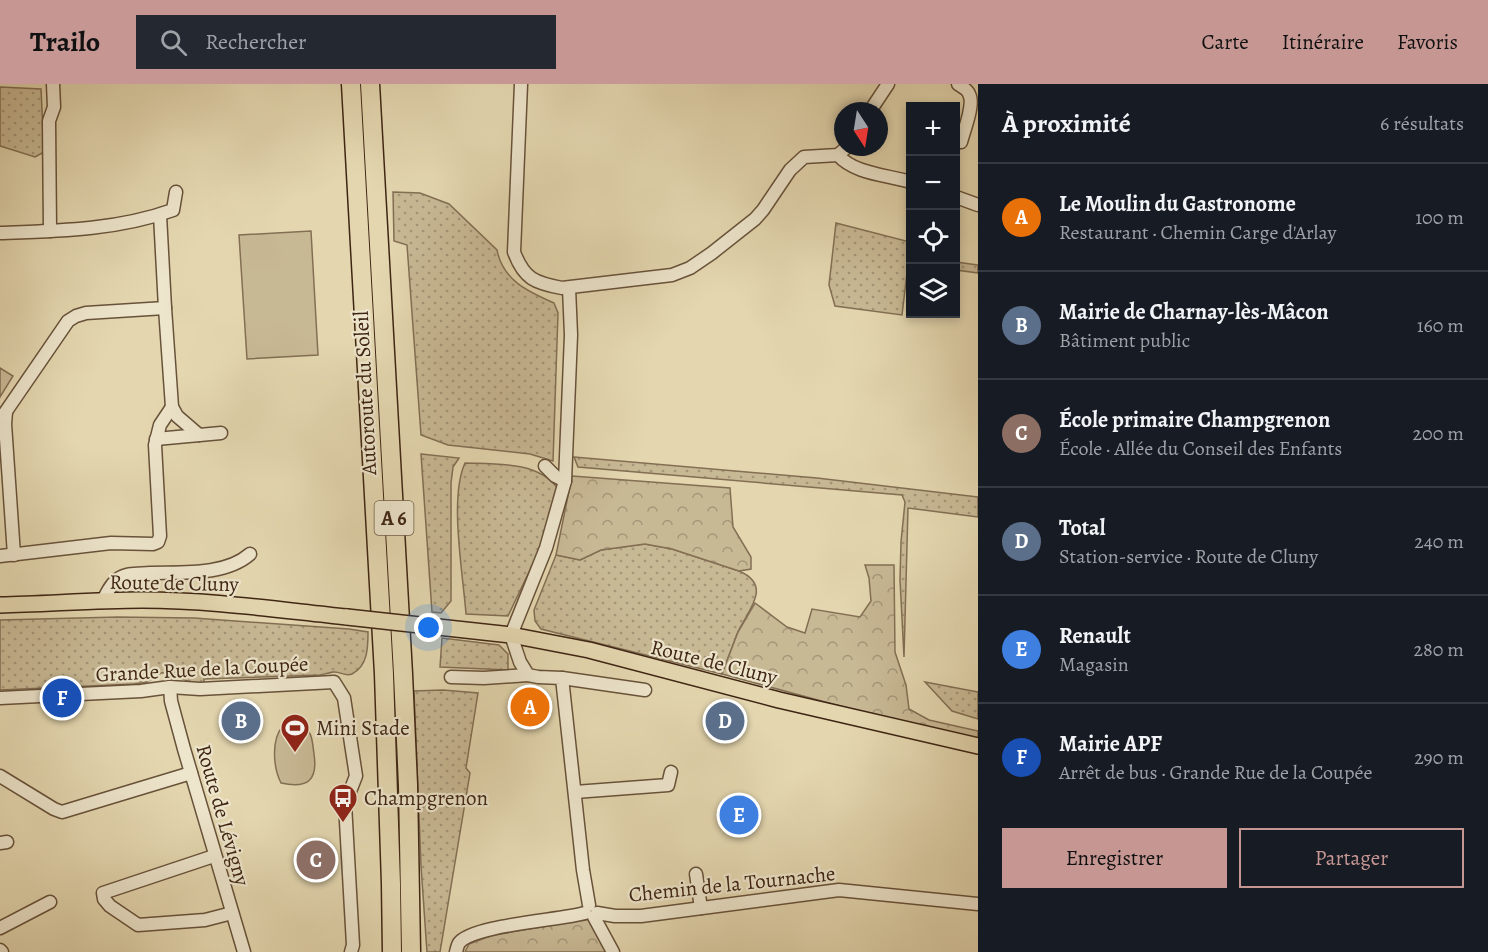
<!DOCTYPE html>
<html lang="fr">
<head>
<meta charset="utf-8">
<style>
  body { margin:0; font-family:Alegreya,serif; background:#242831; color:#f1f3f6 }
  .controls { position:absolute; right:18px; top:18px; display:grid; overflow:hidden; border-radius:0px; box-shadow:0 3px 9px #0003 }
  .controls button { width:54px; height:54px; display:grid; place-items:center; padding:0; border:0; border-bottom:2px solid #363941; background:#171b24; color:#f1f3f6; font:30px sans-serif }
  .compass { position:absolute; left:834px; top:18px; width:54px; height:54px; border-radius:50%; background:#171b24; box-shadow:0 3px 9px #0003; rotate:168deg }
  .you { position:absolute; left:429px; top:544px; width:21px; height:21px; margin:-15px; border:4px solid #fff; border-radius:50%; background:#1a73e8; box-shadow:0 0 0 9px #1a73e833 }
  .badge { display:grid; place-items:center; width:39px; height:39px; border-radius:50%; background:#c59692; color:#fff; font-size:20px; font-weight:700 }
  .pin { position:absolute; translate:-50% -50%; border:3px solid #fff; box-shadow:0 2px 6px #0006 }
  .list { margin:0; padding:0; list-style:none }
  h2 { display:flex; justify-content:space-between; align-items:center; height:78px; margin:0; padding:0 24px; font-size:26px }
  h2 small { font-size:20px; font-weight:400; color:#9ea1a6 }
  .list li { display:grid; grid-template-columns:39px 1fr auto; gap:18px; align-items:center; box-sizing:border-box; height:108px; padding:0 24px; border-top:2px solid #363941 }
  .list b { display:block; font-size:22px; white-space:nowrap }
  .list p { margin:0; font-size:20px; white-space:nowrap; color:#9ea1a6 }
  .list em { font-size:20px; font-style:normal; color:#9ea1a6 }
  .actions { display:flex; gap:12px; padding:18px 24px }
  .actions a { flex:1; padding:14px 0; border:2px solid #c59692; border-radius:0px; text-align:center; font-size:21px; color:#c59692 }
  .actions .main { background:#c59692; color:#111 }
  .icon { flex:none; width:33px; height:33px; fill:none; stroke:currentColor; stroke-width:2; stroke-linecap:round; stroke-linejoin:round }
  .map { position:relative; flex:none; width:978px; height:868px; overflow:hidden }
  header { display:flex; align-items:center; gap:36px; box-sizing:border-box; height:84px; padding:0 30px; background:#c59692; color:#111 }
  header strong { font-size:28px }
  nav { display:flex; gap:33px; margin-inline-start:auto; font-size:21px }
  .search { width:420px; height:54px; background:#242831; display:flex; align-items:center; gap:15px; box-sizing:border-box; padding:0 21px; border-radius:0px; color:#9ea1a6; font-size:22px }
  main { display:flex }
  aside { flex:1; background:#171b24 }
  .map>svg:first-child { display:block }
</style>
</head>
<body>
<header>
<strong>Trailo</strong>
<div class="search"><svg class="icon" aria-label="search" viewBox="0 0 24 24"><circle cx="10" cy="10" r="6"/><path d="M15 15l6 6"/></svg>Rechercher</div>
<nav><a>Carte</a><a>Itinéraire</a><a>Favoris</a></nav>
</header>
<main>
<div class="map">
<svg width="978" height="868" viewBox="0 0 978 868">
  <defs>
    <pattern id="green-dots" width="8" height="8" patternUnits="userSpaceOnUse" patternTransform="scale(1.5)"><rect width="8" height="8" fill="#c8b995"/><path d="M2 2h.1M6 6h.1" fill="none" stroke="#a49678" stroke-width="1.8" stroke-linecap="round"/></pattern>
    <pattern id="forest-crowns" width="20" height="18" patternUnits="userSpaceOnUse" patternTransform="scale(1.5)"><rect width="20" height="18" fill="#c8b995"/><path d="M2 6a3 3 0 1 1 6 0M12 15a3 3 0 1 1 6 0" fill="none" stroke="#a49678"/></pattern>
  </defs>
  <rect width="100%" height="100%" fill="#e4d7b0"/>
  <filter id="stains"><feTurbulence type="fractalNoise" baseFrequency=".00333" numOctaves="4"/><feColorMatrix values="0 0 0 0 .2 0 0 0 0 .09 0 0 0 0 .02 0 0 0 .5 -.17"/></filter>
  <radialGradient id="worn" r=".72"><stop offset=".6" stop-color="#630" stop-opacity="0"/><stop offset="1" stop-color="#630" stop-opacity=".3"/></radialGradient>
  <g fill="url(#green-dots)" stroke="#836f54" stroke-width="1.5">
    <path d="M0 3 41 5 44 68 35 73 0 62Z"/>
    <path d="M393 108 420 109 449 120 497 166C503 197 529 208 554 219L558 229 553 377 530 370 448 361 421 351 407 161 394 157Z"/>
    <path d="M836 139 910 158V181H908L902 231 835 222 829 201Z"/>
    <path d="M956 178 978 181V189L956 186Z"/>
    <path d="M421 370 459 374 453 383 451 399V517L441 529 432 528Z"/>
    <path d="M574 373 817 394 978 413V433L908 424 904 573 900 496 901 458 905 418 902 411 578 383Z"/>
    <path d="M465 379C495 380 539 377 558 405L540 465 508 532 466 530C463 489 449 414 465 379Z"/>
    <path d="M645 460 672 465 739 487C774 502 747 527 737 550 732 563 727 577 722 590L541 545 535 537 534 526 556 471 580 476 601 466Z"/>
    <path d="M118 533 194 534 349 545 368 548C368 563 368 582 352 590 345 593 340 587 333 588 329 589 324 590 320 591L204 595V600L187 597 172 588 161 589 147 598 134 600 0 606V536Z"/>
    <path d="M442 554 499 561 508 570V586L440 583Z"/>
    <path d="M925 598 978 608V635L952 627Z"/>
    <path d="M443 606 478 609 466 684 470 689 440 868H427L421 782 414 607Z"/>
  </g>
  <g fill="url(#forest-crowns)" stroke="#836f54" stroke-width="1.5">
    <path d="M572 392 730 404 733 443 751 473V485L739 487 672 465 645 460 601 466 580 476 556 471Z"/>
    <path d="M865 481H894L895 568 906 601 909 625 929 636 978 647V655L895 637 722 590 738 548 755 519 787 543 805 549 812 525 860 533 871 517 869 494Z"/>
    <path d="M589 835 610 868H465L469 860 493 851Z"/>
  </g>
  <g fill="#c8b995" stroke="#836f54" stroke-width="1.5">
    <path d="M311 147 318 271 247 275 239 151Z"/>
    <path d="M0 284 13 292 0 313Z"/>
    <path d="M301 641C313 648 312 656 314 670 318 696 308 705 281 699 273 683 271 655 283 642Z"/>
  </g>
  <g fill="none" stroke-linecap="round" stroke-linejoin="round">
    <g stroke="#68523a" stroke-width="15">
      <g id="minor">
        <path d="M521 0 514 168C524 195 535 199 562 204L672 191 690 184 712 169 755 135 763 126 790 86 804 73 838 71 847 63"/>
        <path d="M958 0C962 3 968 6 969 10 975 20 964 46 961 58"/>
        <path d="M870 27 888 0"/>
        <path d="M838 71C854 90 888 91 910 98"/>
        <path d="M956 113 978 121"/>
        <path d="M50 147 49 37 54 23 53 0"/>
        <path d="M0 149C59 147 117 146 173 126L176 108"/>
        <path d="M569 204 571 251 565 397 546 464 511 551 520 578 528 591 538 593 562 594 583 786 589 821"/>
        <path d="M165 224 172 323 177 332 199 351"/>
        <path d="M6 328 5 340 14 471"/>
        <path d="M0 336 68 237 76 232 86 229 165 224 160 131"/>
        <path d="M156 355 221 349"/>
        <path d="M545 382 555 392 565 397"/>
        <path d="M0 472 111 459 153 460 158 458 160 452 155 361 160 341 172 323"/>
        <path d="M102 518C106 511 111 499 118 495 127 488 139 490 150 489 181 488 225 492 250 470"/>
        <path d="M451 593 484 594 528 591"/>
        <path d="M562 594 645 606"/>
        <path d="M170 603 171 617 184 665 244 868"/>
        <path d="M0 614 141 607 170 603 200 605 334 598 344 614 356 692 345 720 353 861 351 868"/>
        <path d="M0 692 54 725 62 728 191 689"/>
        <path d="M575 708 668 701 671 688"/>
        <path d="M0 759 7 758"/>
        <path d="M214 772 103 809 104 815 110 822 138 841 205 836 232 829"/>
        <path d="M696 790 701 824"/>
        <path d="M597 829 615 832H641L839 806 978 820"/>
        <path d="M594 833 613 868"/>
        <path d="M0 844 50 818"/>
        <path d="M0 866 2 868"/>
        <path d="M456 868C457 865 457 862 459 859 472 841 561 836 585 829"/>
      </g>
    </g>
    <g stroke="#3e2513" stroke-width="18">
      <g id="major">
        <path d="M0 521C47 520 95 516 142 516 211 516 279 526 347 533"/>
        <path d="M438 543 511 551 589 566 779 616 978 662"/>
      </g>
    </g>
    <g stroke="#3e2513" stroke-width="21">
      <g id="highway">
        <path d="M351 0 384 590 391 800 392 868"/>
        <path d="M370 0 403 590 408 701 411 868"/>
      </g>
    </g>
    <use href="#minor" stroke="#ede5cc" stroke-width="12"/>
    <use href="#major" stroke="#e4d7b0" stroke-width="15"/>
    <use href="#highway" stroke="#e4d7b0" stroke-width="18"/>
    <g stroke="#3e2513" stroke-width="18" stroke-linecap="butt">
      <path id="major-bridge" d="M347 533 438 543"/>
    </g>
    <use href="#major-bridge" stroke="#e4d7b0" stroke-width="15"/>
  </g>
  <defs>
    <g id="stadium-pin" transform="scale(1.5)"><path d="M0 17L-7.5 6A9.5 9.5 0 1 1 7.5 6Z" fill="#8f2418" stroke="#ede5cc"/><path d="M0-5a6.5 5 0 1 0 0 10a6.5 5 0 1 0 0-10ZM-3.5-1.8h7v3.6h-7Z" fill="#fff"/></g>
    <g id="bus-pin" transform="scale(1.5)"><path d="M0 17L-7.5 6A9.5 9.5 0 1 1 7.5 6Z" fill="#8f2418" stroke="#ede5cc"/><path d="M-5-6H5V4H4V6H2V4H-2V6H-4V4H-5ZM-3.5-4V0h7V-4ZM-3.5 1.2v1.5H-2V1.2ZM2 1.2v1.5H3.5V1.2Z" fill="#fff"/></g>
  </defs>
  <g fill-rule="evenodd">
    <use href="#stadium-pin" x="295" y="644"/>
    <use href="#bus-pin" x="343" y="714"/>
  </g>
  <g text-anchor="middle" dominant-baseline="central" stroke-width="4.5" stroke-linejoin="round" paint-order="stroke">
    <rect fill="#ede5cc" stroke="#725f4a" stroke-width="1.5" x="374.5" y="417" width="39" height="34" rx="4.5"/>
    <g font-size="20" font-weight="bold" fill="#3e2513">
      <text x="394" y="434">A 6</text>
    </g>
    <g font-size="21" fill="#3e2513" stroke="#ede5cc">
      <text transform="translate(365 309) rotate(-93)">Autoroute du Soleil</text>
      <text transform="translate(174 499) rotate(1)">Route de Cluny</text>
      <text transform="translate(714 578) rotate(14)">Route de Cluny</text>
      <text transform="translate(202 585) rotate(-3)">Grande Rue de la Coupée</text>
      <text transform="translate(223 731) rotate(74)">Route de Lévigny</text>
      <text transform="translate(732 800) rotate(-6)">Chemin de la Tournache</text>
    </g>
    <g font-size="21" fill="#3e2513" stroke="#ede5cc" text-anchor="start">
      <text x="316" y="644">Mini Stade</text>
      <text x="364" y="714">Champgrenon</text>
    </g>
  </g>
  <rect width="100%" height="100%" filter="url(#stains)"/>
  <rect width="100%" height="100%" fill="url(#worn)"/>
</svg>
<div class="controls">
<button>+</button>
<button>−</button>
<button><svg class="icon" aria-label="locate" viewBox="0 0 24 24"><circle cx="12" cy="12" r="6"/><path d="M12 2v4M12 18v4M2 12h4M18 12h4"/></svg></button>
<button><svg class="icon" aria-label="layers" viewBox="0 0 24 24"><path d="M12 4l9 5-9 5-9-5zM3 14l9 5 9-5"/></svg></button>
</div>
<svg class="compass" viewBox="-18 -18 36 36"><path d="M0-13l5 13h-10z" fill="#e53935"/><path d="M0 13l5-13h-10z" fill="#9ea1a6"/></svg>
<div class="you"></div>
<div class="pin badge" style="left:530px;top:623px;background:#e8710a">A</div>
<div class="pin badge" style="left:241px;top:637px;background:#5c6f8a">B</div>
<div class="pin badge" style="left:316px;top:776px;background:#8d6e63">C</div>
<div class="pin badge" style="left:725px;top:637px;background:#5c6f8a">D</div>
<div class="pin badge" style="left:739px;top:731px;background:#3f7fe0">E</div>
<div class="pin badge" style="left:62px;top:614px;background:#1a4fb4">F</div>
</div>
<aside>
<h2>À proximité<small>6 résultats</small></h2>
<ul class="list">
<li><span class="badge" style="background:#e8710a">A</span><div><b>Le Moulin du Gastronome</b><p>Restaurant · Chemin Carge d'Arlay</p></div><em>100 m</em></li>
<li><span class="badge" style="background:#5c6f8a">B</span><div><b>Mairie de Charnay-lès-Mâcon</b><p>Bâtiment public</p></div><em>160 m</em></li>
<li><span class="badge" style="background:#8d6e63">C</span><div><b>École primaire Champgrenon</b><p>École · Allée du Conseil des Enfants</p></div><em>200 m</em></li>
<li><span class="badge" style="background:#5c6f8a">D</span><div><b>Total</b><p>Station-service · Route de Cluny</p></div><em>240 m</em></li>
<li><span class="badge" style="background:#3f7fe0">E</span><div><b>Renault</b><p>Magasin</p></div><em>280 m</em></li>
<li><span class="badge" style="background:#1a4fb4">F</span><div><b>Mairie APF</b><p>Arrêt de bus · Grande Rue de la Coupée</p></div><em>290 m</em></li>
</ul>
<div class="actions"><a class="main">Enregistrer</a><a>Partager</a></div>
</aside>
</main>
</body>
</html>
